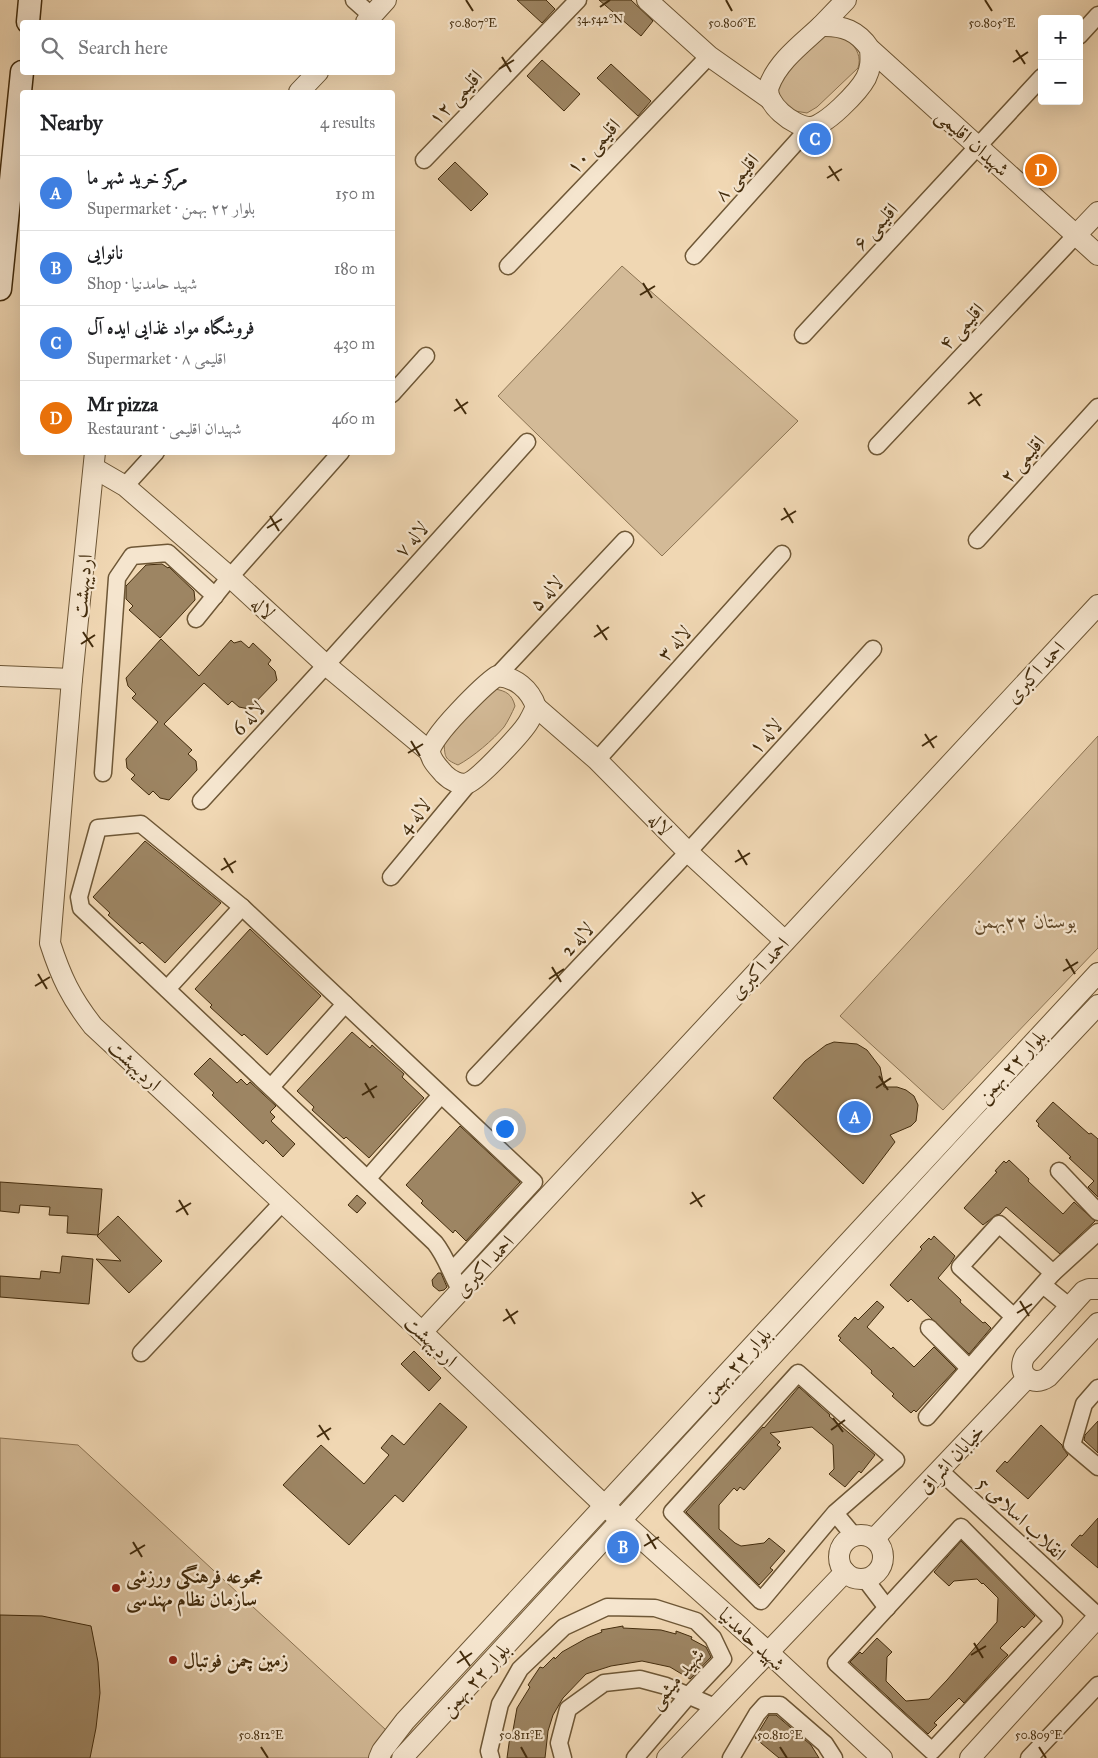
<!DOCTYPE html>
<html lang="en">
<head>
<meta charset="utf-8">
<style>
  body { margin:0; font-family:"IM FELL Great Primer",Amiri,serif; background:#f2f2f2; color:#202124 }
  .controls { position:absolute; right:15px; top:15px; display:grid; overflow:hidden; border-radius:5px; box-shadow:0 5px 20px #0002 }
  .controls button { width:45px; height:45px; display:grid; place-items:center; padding:0; border:0; border-bottom:1px solid #e0e0e0; background:#fff; color:#202124; font:25px sans-serif }
  .you { position:absolute; left:504px; top:1128px; width:18px; height:18px; margin:-12px; border:4px solid #fff; border-radius:50%; background:#1a73e8; box-shadow:0 0 0 8px #1a73e833 }
  .badge { display:grid; place-items:center; width:32px; height:32px; border-radius:50%; background:#db2777; color:#fff; font-size:16px; font-weight:700 }
  .pin { position:absolute; translate:-50% -50%; border:2px solid #fff; box-shadow:0 1px 5px #0006 }
  .list { margin:0; padding:0; list-style:none }
  h2 { display:flex; justify-content:space-between; align-items:center; height:65px; margin:0; padding:0 20px; font-size:21px }
  h2 small { font-size:16px; font-weight:400; color:#757577 }
  .list li { display:grid; grid-template-columns:32px 1fr auto; gap:15px; align-items:center; box-sizing:border-box; height:75px; padding:0 20px; border-top:1px solid #e0e0e0 }
  .list b { display:block; font-size:19px; white-space:nowrap }
  .list p { margin:0; font-size:16px; white-space:nowrap; color:#757577 }
  .list em { font-size:16px; font-style:normal; color:#757577 }
  .icon { flex:none; width:28px; height:28px; fill:none; stroke:currentColor; stroke-width:2; stroke-linecap:round; stroke-linejoin:round }
  .map { position:relative; flex:none; width:1098px; height:1758px; overflow:hidden }
  .search { position:absolute; background:#fff; box-shadow:0 5px 20px #0002; left:20px; top:20px; width:375px; height:55px; display:flex; align-items:center; gap:12px; box-sizing:border-box; padding:0 18px; border-radius:5px; color:#757577; font-size:19px }
  .panel { position:absolute; background:#fff; box-shadow:0 5px 20px #0002; left:20px; top:90px; width:375px; height:365px; border-radius:5px }
  .map>svg:first-child { display:block }
</style>
</head>
<body>
<div class="map">
<svg width="1098" height="1758" viewBox="0 0 1098 1758">
  <rect width="100%" height="100%" fill="#f0d7b3"/>
  <filter id="stains"><feTurbulence type="fractalNoise" baseFrequency=".004" numOctaves="4"/><feColorMatrix values="0 0 0 0 .2 0 0 0 0 .09 0 0 0 0 .02 0 0 0 .5 -.17"/></filter>
  <radialGradient id="worn" r=".72"><stop offset=".6" stop-color="#630" stop-opacity="0"/><stop offset="1" stop-color="#630" stop-opacity=".3"/></radialGradient>
  <g fill="#d3ba97" stroke="#8b7352">
    <path d="M822 31C840 31 865 47 858 68L817 107 807 113 789 110 777 95 780 75Z"/>
    <path d="M622 266 798 421 662 556 498 396Z"/>
    <path d="M495 689C506 691 512 694 515 706 512 713 508 721 504 727 493 740 473 757 458 765 444 759 445 757 444 742L469 713Z"/>
    <path d="M1098 736V948L943 1110 840 1016Z"/>
    <path d="M0 1438 78 1445 386 1730 378 1758H0Z"/>
  </g>
  <g fill="#9d8563" stroke="#432c0d">
    <path d="M517 0H546L555 9 542 23Z"/>
    <path d="M599 0H631L653 21 641 36Z"/>
    <path d="M542 60 580 94 564 111 527 76Z"/>
    <path d="M611 64 651 101 638 116 597 78Z"/>
    <path d="M455 162 488 194 471 211 438 179Z"/>
    <path d="M162 564 168 568 169 567 194 591 195 600 160 638 129 610 133 606 126 599V586L146 565Z"/>
    <path d="M161 639 199 676 231 640 234 643 241 641 249 648 253 643 271 660 268 664 275 671 277 680 249 709 239 707 232 701 228 705 204 683 164 724 192 750 188 754 196 761 197 770 169 800 160 798 153 791 149 795 131 779 135 775 127 768 126 759 158 722 132 698 136 694 128 686 126 678Z"/>
    <path d="M145 841 221 903 165 963 142 942 140 944 108 915 110 913 93 897Z"/>
    <path d="M250 929 321 996 267 1055 244 1034 242 1036 210 1007 212 1005 195 989Z"/>
    <path d="M352 1032 370 1048 372 1045 404 1074 402 1077 424 1098 369 1158 346 1137 344 1139 312 1110 314 1107 297 1091Z"/>
    <path d="M834 1042 857 1044 867 1050 880 1067 884 1087H897L906 1090 914 1096 918 1105 916 1121 911 1126 890 1135 895 1142 863 1184 773 1098 805 1061 826 1045Z"/>
    <path d="M210 1058 237 1083 241 1079 247 1085 250 1082 276 1106 270 1112 275 1117 271 1121 295 1144 283 1157 266 1140 263 1144 212 1095 214 1093 194 1074Z"/>
    <path d="M1053 1102 1089 1134 1091 1133 1098 1139V1197L1088 1187 1094 1181 1069 1158 1071 1157 1038 1126 1039 1124 1036 1121Z"/>
    <path d="M460 1126 520 1182 466 1241 455 1230 453 1233 421 1203 423 1201 406 1185Z"/>
    <path d="M1009 1160 1029 1179 1028 1181 1063 1214 1074 1202 1095 1221 1060 1254 1006 1207 1000 1214 996 1215 983 1225 964 1208 997 1172 995 1171 1004 1161 1006 1163Z"/>
    <path d="M0 1182 102 1189 98 1235 118 1216 162 1261 129 1293 96 1259 121 1261 97 1236 98 1235 67 1233 68 1216 49 1215 50 1207 20 1205 19 1213 0 1211Z"/>
    <path d="M357 1195 366 1203 357 1213 348 1205Z"/>
    <path d="M934 1236 955 1256 950 1264 938 1278 961 1300 960 1302 983 1323 985 1322 991 1328 969 1354 911 1299 908 1302 890 1285 922 1249 920 1247 929 1238 931 1240Z"/>
    <path d="M62 1256 93 1259 89 1304 0 1297V1276L40 1279 41 1271 60 1273Z"/>
    <path d="M438 1273H441L447 1287 444 1290 439 1291 433 1286 432 1280Z"/>
    <path d="M877 1301 884 1307 867 1327 891 1349 893 1347 914 1367 934 1347 956 1369 916 1412 914 1410 911 1413 892 1396 894 1394 871 1373 872 1371 839 1340 841 1338 838 1336 855 1317 858 1320Z"/>
    <path d="M414 1351 441 1378 429 1391 401 1364Z"/>
    <path d="M799 1387 830 1415 829 1416 875 1455 861 1473 859 1471 845 1487 829 1474 834 1469 833 1445 812 1427 770 1433 780 1442 777 1445 781 1448 744 1490 740 1487 737 1491 734 1488 719 1505V1529L735 1543 741 1546 764 1543 769 1538 785 1551 770 1568 773 1570 759 1585 686 1512 763 1427 764 1428Z"/>
    <path d="M440 1403 467 1427 403 1502 395 1495 349 1545 283 1485 321 1445 364 1484 389 1455 381 1448 392 1435 404 1445Z"/>
    <path d="M1098 1421V1453L1084 1440 1085 1435Z"/>
    <path d="M1041 1425 1062 1445 1063 1448 1068 1455 1028 1499 996 1471 1005 1461 1007 1463Z"/>
    <path d="M1098 1518V1568L1071 1545 1080 1535 1082 1536Z"/>
    <path d="M961 1541 1035 1616 1024 1628 1022 1626 1000 1648 1008 1655 1005 1658 964 1703 959 1698 934 1723 937 1725 928 1734 850 1662 860 1652 862 1654 877 1638 892 1652 887 1657 886 1681 906 1701 929 1699 947 1680 997 1622 998 1598 983 1583 982 1584 977 1579 954 1581 949 1586 934 1572Z"/>
    <path d="M0 1615 42 1616 91 1626 98 1662 100 1693 96 1728 90 1758H0Z"/>
    <path d="M623 1626V1628L661 1630 676 1634V1631L692 1637 691 1639 706 1647 711 1657 690 1679 670 1667 642 1661 611 1666 586 1674 563 1698 553 1715 548 1731 545 1758H507L510 1736H512L517 1708 530 1687 528 1685 540 1667 543 1668 554 1657 555 1659 562 1652 587 1638 602 1632 601 1630Z"/>
    <path d="M769 1715H776L811 1745 819 1758H779L755 1738Z"/>
  </g>
  <g fill="none" stroke-linecap="round" stroke-linejoin="round">
    <g stroke="#6e5736" stroke-width="19">
      <g id="minor">
        <path d="M354 0 372 16"/>
        <path d="M1079 36 1098 15"/>
        <path d="M424 160 578 0"/>
        <path d="M694 256 809 128"/>
        <path d="M508 266 709 56"/>
        <path d="M803 335 1042 77"/>
        <path d="M392 394 426 356"/>
        <path d="M877 446 1076 235"/>
        <path d="M125 486 156 452"/>
        <path d="M977 540 1098 407"/>
        <path d="M196 619 230 577 341 452"/>
        <path d="M497 676 625 540"/>
        <path d="M597 760 782 554"/>
        <path d="M103 773 117 578 132 556 168 553 215 596"/>
        <path d="M201 801 326 665 527 442"/>
        <path d="M391 877 469 783"/>
        <path d="M167 989 242 907"/>
        <path d="M475 1077 688 852 873 649"/>
        <path d="M271 1087 345 1004"/>
        <path d="M1059 1171 1098 1212"/>
        <path d="M368 1178 441 1095"/>
        <path d="M452 1271 534 1182 242 907 141 824 98 828 79 897 81 908 435 1243C447 1258 451 1275 461 1291"/>
        <path d="M1053 1273 1098 1232"/>
        <path d="M1043 1285 1070 1307"/>
        <path d="M929 1328 969 1368"/>
        <path d="M141 1353 282 1203"/>
        <path d="M1098 1388 1084 1404 1072 1445 1098 1467"/>
        <path d="M927 1417 1014 1317 1053 1273 999 1224 960 1267 1014 1317"/>
        <path d="M939 1470 1098 1616"/>
        <path d="M835 1513 761 1601 672 1512 798 1373 896 1460 835 1513 854 1536"/>
        <path d="M961 1527 1054 1621 932 1751 836 1663Z"/>
        <path d="M865 1579 887 1608"/>
        <path d="M491 1758 489 1751 500 1704 520 1669 564 1627 607 1607 655 1608 696 1621 713 1638 723 1659 688 1696 635 1758"/>
        <path d="M563 1758 559 1743 568 1709 604 1683 640 1679 666 1686 715 1707"/>
        <path d="M731 1758 757 1714 765 1705H780L825 1744 834 1758"/>
        <path d="M1029 1758 1098 1685"/>
      </g>
    </g>
    <g stroke="#6e5736" stroke-width="22">
      <g id="tertiary">
        <path d="M647 0 709 56 770 99"/>
        <path d="M366 22 386 0"/>
        <path d="M821 26 846 0"/>
        <path d="M870 49C871 60 871 68 866 78 859 91 825 127 810 127 794 127 763 103 769 86 778 61 803 43 821 26 843 25 858 31 870 49L1098 255"/>
        <path d="M299 92 318 72"/>
        <path d="M1076 235 1098 212"/>
        <path d="M95 452 72 679 50 943C61 977 71 998 93 1026L422 1332 605 1506 768 1652 882 1758"/>
        <path d="M94 468 125 486 230 577 326 665 430 752"/>
        <path d="M0 676 72 679"/>
        <path d="M497 676C515 677 530 689 536 707 534 711 532 716 529 721 523 732 479 779 468 783 460 786 450 780 444 774 439 768 431 761 430 752 429 738 485 684 497 676Z"/>
        <path d="M536 707 597 760 688 852 785 941"/>
        <path d="M1098 1289H1089L1084 1291 1025 1356C1015 1374 1033 1388 1048 1377L1098 1323"/>
        <path d="M422 1332 1098 605"/>
        <circle cx="861" cy="1557" r="22"/>
        <path d="M874 1539 1027 1378"/>
        <path d="M379 1758 382 1751 405 1721 1098 973"/>
        <path d="M402 1758 984 1126 1098 1005"/>
        <path d="M667 1758 845 1572"/>
        <path d="M970 1758 1098 1617"/>
      </g>
    </g>
    <g stroke="#432c0d" stroke-width="25">
      <g id="secondary">
        <path d="M28 22 30 0"/>
        <path d="M0 289 22 72"/>
      </g>
    </g>
    <use href="#minor" stroke="#f5e5ce" stroke-width="16"/>
    <use href="#tertiary" stroke="#f5e5ce" stroke-width="20"/>
    <use href="#secondary" stroke="#f5e5ce" stroke-width="22"/>
  </g>
  <path fill="none" stroke="#432c0d" stroke-width="2" d="M466 0 473 11M726 0 732 11M985 0 992 11M600 7 610 0M1016 50 1025 64M502 57 511 72M1013 62 1028 52M499 69 514 60M829 166 839 181M827 178 842 169M643 283 652 298M640 295 655 286M970 392 980 406M456 399 466 414M968 404 982 394M454 411 468 402M784 508 793 523M270 516 279 531M781 520 796 511M267 528 282 519M597 625 607 640M83 632 93 647M594 637 609 627M81 644 95 635M925 734 934 748M411 741 420 756M922 746 937 736M408 753 423 744M738 850 747 865M224 858 233 873M735 862 750 853M221 870 236 861M1066 959 1075 974M552 967 561 982M1063 971 1078 962M38 974 47 989M549 979 564 969M35 986 50 977M879 1076 888 1090M365 1083 374 1098M876 1088 891 1078M362 1095 377 1086M692 1192 702 1207M179 1200 188 1215M690 1204 705 1195M176 1212 191 1203M1020 1301 1029 1316M506 1309 515 1324M1017 1313 1032 1304M503 1321 518 1311M833 1418 843 1432M319 1425 329 1440M831 1430 845 1420M317 1437 331 1428M647 1534 656 1549M133 1542 142 1557M644 1546 659 1537M130 1554 145 1545M974 1643 983 1658M460 1651 470 1666M971 1655 986 1646M457 1663 472 1653M261 1747 268 1758M521 1747 527 1758M780 1747 787 1758M1039 1747 1046 1758"/>
  <g fill="#8f2418" stroke="#f5e5ce" stroke-width="2">
    <circle cx="116" cy="1588" r="5"/>
    <circle cx="173" cy="1660" r="5"/>
  </g>
  <g text-anchor="middle" dominant-baseline="central" stroke-width="4.5" stroke-linejoin="round" paint-order="stroke">
    <g font-size="20" fill="#432c0d" stroke="#f5e5ce">
      <text transform="translate(455 97) rotate(-46)">اقلیمی ۱۲</text>
      <text transform="translate(973 142) rotate(42)">شهیدان اقلیمی</text>
      <text transform="translate(593 146) rotate(-46)">اقلیمی ۱۰</text>
      <text transform="translate(736 177) rotate(-48)">اقلیمی ۸</text>
      <text transform="translate(875 226) rotate(-47)">اقلیمی ۶</text>
      <text transform="translate(961 326) rotate(-47)">اقلیمی ۴</text>
      <text transform="translate(1022 459) rotate(-48)">اقلیمی ۲</text>
      <text transform="translate(411 539) rotate(-48)">لاله ۷</text>
      <text transform="translate(82 586) rotate(-84)">اردیبهشت</text>
      <text transform="translate(546 593) rotate(-47)">لاله ۵</text>
      <text transform="translate(263 608) rotate(42)">لاله</text>
      <text transform="translate(674 643) rotate(-48)">لاله ۳</text>
      <text transform="translate(1035 672) rotate(-47)">احمد اکبری</text>
      <text transform="translate(248 718) rotate(-47)">لاله 6</text>
      <text transform="translate(765 736) rotate(-48)">لاله ۱</text>
      <text transform="translate(414 816) rotate(-50)">لاله 4</text>
      <text transform="translate(660 824) rotate(45)">لاله</text>
      <text transform="translate(577 939) rotate(-47)">لاله 2</text>
      <text transform="translate(759 968) rotate(-47)">احمد اکبری</text>
      <text transform="translate(135 1065) rotate(43)">اردیبهشت</text>
      <text transform="translate(1011 1066) rotate(-47)">بلوار ۲۲ بهمن</text>
      <text transform="translate(484 1266) rotate(-47)">احمد اکبری</text>
      <text transform="translate(431 1341) rotate(43)">اردیبهشت</text>
      <text transform="translate(736 1364) rotate(-47)">بلوار ۲۲ بهمن</text>
      <text transform="translate(951 1459) rotate(-47)">خیابان اشراق</text>
      <text transform="translate(1022 1518) rotate(43)">انقلاب اسلامی 5</text>
      <text transform="translate(752 1639) rotate(43)">شهید حامدنیا</text>
      <text transform="translate(676 1678) rotate(-49)">شهید میثمی</text>
      <text transform="translate(475 1679) rotate(-47)">بلوار ۲۲ بهمن</text>
    </g>
    <g font-size="20" font-style="italic" fill="#604829" stroke="#f5e5ce">
      <text x="1025" y="921">بوستان ۲۲بهمن</text>
    </g>
    <g font-size="20" font-weight="bold" fill="#432c0d" stroke="#f5e5ce" text-anchor="start">
      <text x="126" y="1576">مجموعه فرهنگی ورزشی<tspan x="126" dy="23">سازمان نظام مهندسی</tspan></text>
      <text x="183" y="1660">زمین چمن فوتبال</text>
    </g>
  </g>
  <g font-size="12" text-anchor="middle" fill="#432c0d" stroke="#f5e5ce" stroke-width="4.5" stroke-linejoin="round" paint-order="stroke">
    <text x="600" y="23">34.542°N</text>
    <text x="992" y="27">50.805°E</text>
    <text x="473" y="27">50.807°E</text>
    <text x="732" y="27">50.806°E</text>
    <text x="261" y="1739">50.812°E</text>
    <text x="521" y="1739">50.811°E</text>
    <text x="780" y="1739">50.810°E</text>
    <text x="1039" y="1739">50.809°E</text>
  </g>
  <rect width="100%" height="100%" filter="url(#stains)"/>
  <rect width="100%" height="100%" fill="url(#worn)"/>
</svg>
<div class="controls">
<button>+</button>
<button>−</button>
</div>
<div class="you"></div>
<div class="pin badge" style="left:855px;top:1117px;background:#3f7fe0">A</div>
<div class="pin badge" style="left:623px;top:1547px;background:#3f7fe0">B</div>
<div class="pin badge" style="left:815px;top:139px;background:#3f7fe0">C</div>
<div class="pin badge" style="left:1041px;top:170px;background:#e8710a">D</div>
<div class="search"><svg class="icon" aria-label="search" viewBox="0 0 24 24"><circle cx="10" cy="10" r="6"/><path d="M15 15l6 6"/></svg>Search here</div>
<section class="panel">
<h2>Nearby<small>4 results</small></h2>
<ul class="list">
<li><span class="badge" style="background:#3f7fe0">A</span><div><b>مرکز خرید شهر ما</b><p>Supermarket · بلوار ۲۲ بهمن</p></div><em>150 m</em></li>
<li><span class="badge" style="background:#3f7fe0">B</span><div><b>نانوایی</b><p>Shop · شهید حامدنیا</p></div><em>180 m</em></li>
<li><span class="badge" style="background:#3f7fe0">C</span><div><b>فروشگاه مواد غذایی ایده آل</b><p>Supermarket · اقلیمی ۸</p></div><em>430 m</em></li>
<li><span class="badge" style="background:#e8710a">D</span><div><b>Mr pizza</b><p>Restaurant · شهیدان اقلیمی</p></div><em>460 m</em></li>
</ul>
</section>
</div>
</body>
</html>
